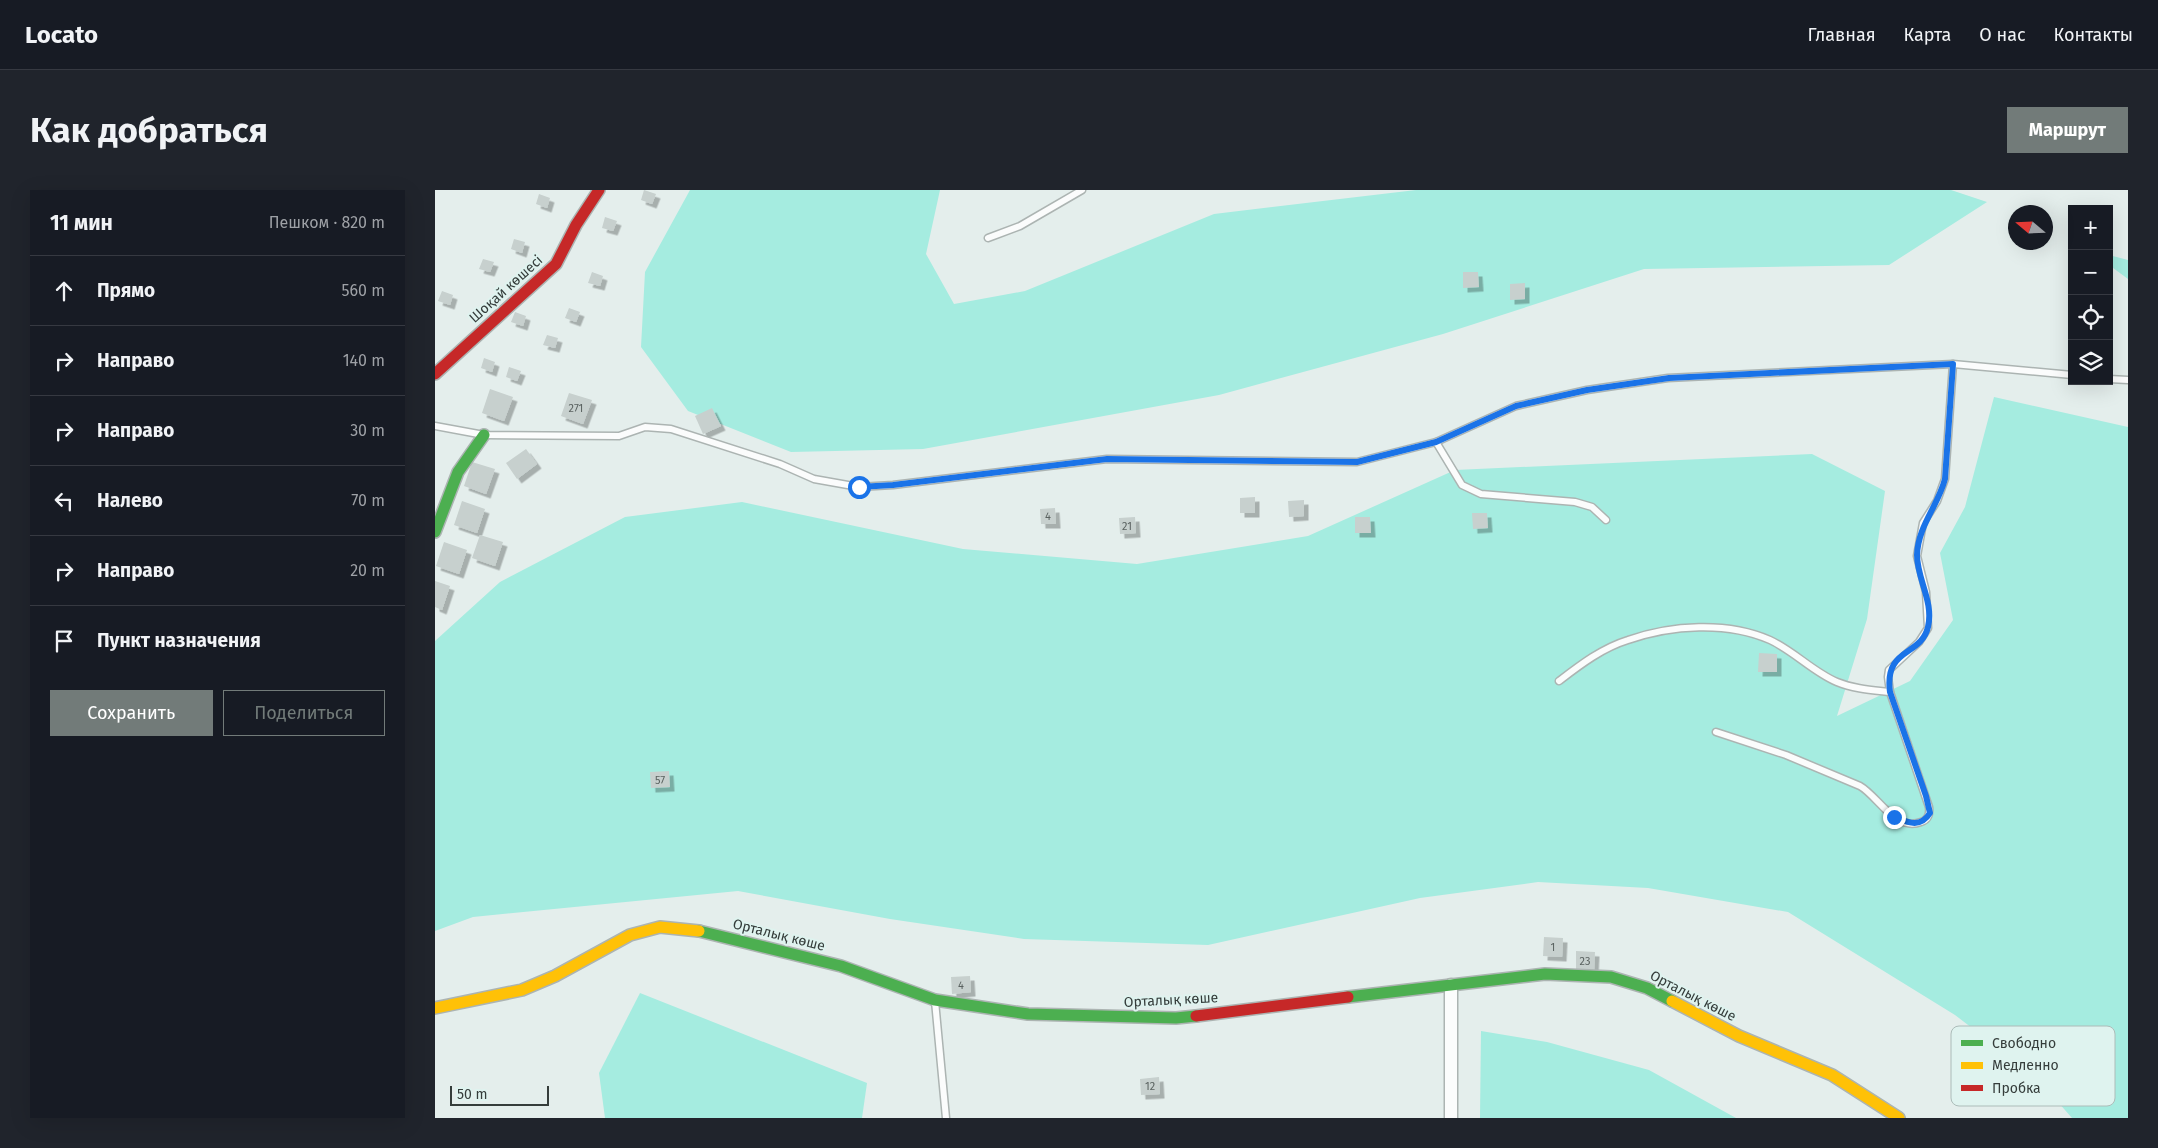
<!DOCTYPE html>
<html lang="ru">
<head>
<meta charset="utf-8">
<style>
  body { margin:0; font-family:"Fira Sans",sans-serif; background:#20242c; color:#f1f3f6 }
  .controls { position:absolute; right:15px; top:15px; display:grid; overflow:hidden; border-radius:0px; box-shadow:0 5px 20px #0002 }
  .controls button { width:45px; height:45px; display:grid; place-items:center; padding:0; border:0; border-bottom:1px solid #363941; background:#171b24; color:#f1f3f6; font:25px sans-serif }
  .compass { position:absolute; left:1573px; top:15px; width:45px; height:45px; border-radius:50%; background:#171b24; box-shadow:0 5px 20px #0002; rotate:289deg }
  .scale { position:absolute; left:15px; bottom:12px; width:99px; box-sizing:border-box; padding-left:5px; border:2px solid #353d3b; border-top:0; font-size:14px; line-height:18px; white-space:nowrap; color:#353d3b; -webkit-text-stroke:4px #dff3ef; paint-order:stroke }
  .stop { position:absolute; width:15px; height:15px; margin:-11px; border:4px solid #1a73e8; border-radius:50%; background:#fff }
  .stop.end { background:#1a73e8; border-color:#fff; box-shadow:0 1px 5px #0008 }
  .list { margin:0; padding:0; list-style:none }
  h2 { display:flex; justify-content:space-between; align-items:center; height:65px; margin:0; padding:0 20px; font-size:21px }
  h2 small { font-size:16px; font-weight:400; color:#9ea1a6 }
  .list li { display:grid; grid-template-columns:32px 1fr auto; gap:15px; align-items:center; box-sizing:border-box; height:70px; padding:0 20px; border-top:1px solid #363941 }
  .list b { display:block; font-size:19px; white-space:nowrap }
  .list em { font-size:16px; font-style:normal; color:#9ea1a6 }
  .actions { display:flex; gap:10px; padding:15px 20px }
  .actions a { flex:1; padding:11px 0; border:1px solid #727b79; border-radius:0px; text-align:center; font-size:18px; color:#727b79 }
  .actions .main { background:#727b79; color:#fff }
  .icon { flex:none; width:28px; height:28px; fill:none; stroke:currentColor; stroke-width:2; stroke-linecap:round; stroke-linejoin:round }
  .map { position:relative; flex:none; width:1693px; height:928px; overflow:hidden; border-radius:0px }
  header { display:flex; align-items:center; gap:30px; box-sizing:border-box; height:70px; padding:0 25px; background:#171b24; border-bottom:1px solid #363941 }
  header strong { font-size:24px }
  nav { display:flex; gap:28px; margin-inline-start:auto; font-size:18px }
  .intro { display:flex; align-items:center; justify-content:space-between; box-sizing:border-box; height:120px; padding:0 30px }
  h1 { margin:0; font-size:35px }
  .button { padding:12px 22px; border-radius:0px; background:#727b79; color:#fff; font-size:18px; font-weight:700 }
  main { display:flex; gap:30px; padding:0 30px }
  aside { flex:1; background:#171b24; border-radius:0px; box-shadow:0 5px 20px #0002 }
  .map>svg:first-child { display:block }
</style>
</head>
<body>
<header>
<strong>Locato</strong>
<nav><a>Главная</a><a>Карта</a><a>О нас</a><a>Контакты</a></nav>
</header>
<div class="intro"><h1>Как добраться</h1><a class="button">Маршрут</a></div>
<main>
<aside>
<h2>11 мин<small>Пешком · 820 m</small></h2>
<ul class="list">
<li><svg class="icon" aria-label="ahead" viewBox="0 0 24 24"><path d="M12 20V5M6 11l6-6 6 6"/></svg><div><b>Прямо</b></div><em>560 m</em></li>
<li><svg class="icon" aria-label="right" viewBox="0 0 24 24"><path d="M7 20v-9h11M14 6l5 5-5 5"/></svg><div><b>Направо</b></div><em>140 m</em></li>
<li><svg class="icon" aria-label="right" viewBox="0 0 24 24"><path d="M7 20v-9h11M14 6l5 5-5 5"/></svg><div><b>Направо</b></div><em>30 m</em></li>
<li><svg class="icon" aria-label="left" viewBox="0 0 24 24"><path d="M17 20v-9H6M10 6l-5 5 5 5"/></svg><div><b>Налево</b></div><em>70 m</em></li>
<li><svg class="icon" aria-label="right" viewBox="0 0 24 24"><path d="M7 20v-9h11M14 6l5 5-5 5"/></svg><div><b>Направо</b></div><em>20 m</em></li>
<li><svg class="icon" aria-label="arrive" viewBox="0 0 24 24"><path d="M6 21V4h12l-3 4 3 4H6"/></svg><div><b>Пункт назначения</b></div></li>
</ul>
<div class="actions"><a class="main">Сохранить</a><a>Поделиться</a></div>
</aside>
<div class="map">
<svg width="1693" height="928" viewBox="0 0 1693 928">
  <defs>
    <filter id="shadow"><feDropShadow dx="4.5" dy="4.5" stdDeviation="0" flood-color="#0004"/></filter>
  </defs>
  <rect width="100%" height="100%" fill="#e4eeec"/>
  <g fill="#a5ece0">
    <path d="M255 0H505L491 64 519 114 590 101 779 24 981 0H1516L1552 12 1454 75 1209 79 1008 144 784 205 488 259 356 262 253 221 206 157 210 82Z"/>
    <path d="M1674 65 1693 70V89L1674 75Z"/>
    <path d="M1559 207 1693 237V928H1637L1601 887 1520 825 1353 722 1213 698 1103 692 985 708 773 755 589 749 455 729 303 701 38 727 0 741V451L65 392 190 327 307 312 528 359 702 374 873 346 1020 280 1377 264 1450 301 1432 429 1402 526 1475 491 1518 430 1505 363 1530 317Z"/>
    <path d="M205 803 432 893 427 928H170L164 883Z"/>
    <path d="M1046 841 1112 852 1214 880 1301 928H1045Z"/>
  </g>
  <g fill="#c7d0ce" filter="url(#shadow)">
    <path d="M209 0 221 4 217 14 206 10Z"/>
    <path d="M104 4 115 8 112 18 101 14Z"/>
    <path d="M170 27 182 31 178 41 167 38Z"/>
    <path d="M79 49 90 52 87 63 76 59Z"/>
    <path d="M48 69 59 72 55 82 44 79Z"/>
    <path d="M157 82 168 86 165 96 153 93Z"/>
    <path d="M1028 82H1043L1044 97 1028 98Z"/>
    <path d="M1090 93V109L1075 110V94Z"/>
    <path d="M7 101 18 105 15 115 3 111Z"/>
    <path d="M134 118 145 122 141 132 130 128Z"/>
    <path d="M80 122 91 126 88 136 76 132Z"/>
    <path d="M112 145 123 148 120 158 108 155Z"/>
    <path d="M49 168 60 172 57 182 46 178Z"/>
    <path d="M74 177 86 181 82 191 71 187Z"/>
    <path d="M55 199 78 207 69 231 47 223Z"/>
    <path d="M134 203 157 210 148 234 126 226Z"/>
    <path d="M277 218 286 236 268 244 260 226Z"/>
    <path d="M91 259 102 274 82 289 71 273Z"/>
    <path d="M37 272 60 279 51 304 29 296Z"/>
    <path d="M820 307V323H805V308Z"/>
    <path d="M869 310V326L854 327 853 311Z"/>
    <path d="M27 311 50 319 42 343 19 335Z"/>
    <path d="M620 318 621 334H606L605 319Z"/>
    <path d="M1037 323H1052L1053 338 1038 339Z"/>
    <path d="M700 327 701 343 685 344 684 328Z"/>
    <path d="M920 327H935L936 343H920Z"/>
    <path d="M45 345 68 352 60 376 37 368Z"/>
    <path d="M9 352 32 360 24 384 1 376Z"/>
    <path d="M0 391 15 396 7 420 0 417Z"/>
    <path d="M1324 463 1342 464V482H1323Z"/>
    <path d="M234 581 235 597 216 598 215 582Z"/>
    <path d="M1109 747 1128 748 1127 767 1108 766Z"/>
    <path d="M1141 761 1160 762 1159 781 1141 780Z"/>
    <path d="M535 786 536 802 517 804 516 787Z"/>
    <path d="M724 887 725 904 706 905 705 889Z"/>
  </g>
  <g fill="none" stroke-linecap="round" stroke-linejoin="round">
    <g stroke="#acb4b2" stroke-width="9">
      <g id="lane">
        <path d="M553 48 585 36 647 0"/>
        <path d="M1674 189 1693 190"/>
        <path d="M0 236 49 245 184 246 210 237 236 239 345 274 379 289 424 297 458 295 672 269 922 272 1001 252 1081 216 1152 200 1233 188 1518 174 1637 185"/>
        <path d="M1001 252 1027 295 1046 304 1140 312 1157 317 1171 330"/>
        <path d="M1124 491C1145 475 1167 458 1193 450 1236 435 1292 431 1335 450 1359 461 1378 482 1402 492 1419 499 1437 500 1455 502"/>
        <path d="M1281 542 1351 565 1425 596C1443 606 1460 642 1486 632 1493 630 1495 624 1494 617L1455 502 1453 487 1454 480 1484 452 1493 438 1491 402 1482 366 1488 333 1502 311 1510 289 1518 174"/>
        <path d="M500 811 511 928"/>
      </g>
    </g>
    <g stroke="#acb4b2" stroke-width="15">
      <path id="street" d="M1016 928V795"/>
    </g>
    <g stroke="#acb4b2" stroke-width="14">
      <g id="fast">
        <path d="M0 342 23 282 49 245"/>
        <path d="M264 741 406 776 500 810 593 824 741 828 761 826"/>
        <path d="M913 807 1110 784 1176 787 1212 798 1237 811"/>
      </g>
    </g>
    <g stroke="#acb4b2" stroke-width="14">
      <g id="slow">
        <path d="M1237 811 1304 846 1397 885 1464 928"/>
        <path d="M0 818 87 800 120 786 195 745 225 737 264 741"/>
      </g>
    </g>
    <g stroke="#acb4b2" stroke-width="14">
      <g id="jam">
        <path d="M0 184 121 74 141 35 164 0"/>
        <path d="M761 826 913 807"/>
      </g>
    </g>
    <use href="#lane" stroke="#fbfcfc" stroke-width="6"/>
    <use href="#street" stroke="#fbfcfc" stroke-width="12"/>
    <use href="#fast" stroke="#4caf50" stroke-width="11"/>
    <use href="#slow" stroke="#ffc107" stroke-width="11"/>
    <use href="#jam" stroke="#c62828" stroke-width="11"/>
  </g>
  <g fill="none" stroke-linecap="round" stroke-linejoin="round">
    <path stroke="#1a73e8" stroke-width="6" d="M424 297 458 295 672 269 922 272 1001 252 1081 216 1152 200 1234 188 1518 174 1510 289C1503 316 1483 336 1482 365 1482 389 1499 412 1493 437 1486 467 1449 457 1455 502L1491 606 1495 623C1485 639 1472 632 1459 627"/>
  </g>
  <g text-anchor="middle" dominant-baseline="central" stroke-width="4" stroke-linejoin="round" paint-order="stroke">
    <g font-size="11" fill="#5a6260">
      <text x="141" y="218">271</text>
      <text x="613" y="326">4</text>
      <text x="692" y="336">21</text>
      <text x="225" y="590">57</text>
      <text x="1118" y="757">1</text>
      <text x="1150" y="771">23</text>
      <text x="526" y="795">4</text>
      <text x="715" y="896">12</text>
    </g>
    <g font-size="14" fill="#353d3b" stroke="#dff3ef">
      <text transform="translate(71 99) rotate(-42)">Шоқай көшесі</text>
      <text transform="translate(344 745) rotate(14)">Орталық көше</text>
      <text transform="translate(1258 806) rotate(27)">Орталық көше</text>
      <text transform="translate(736 810) rotate(-3)">Орталық көше</text>
    </g>
  </g>
  <rect x="1516" y="836" width="164" height="80" rx="8" fill="#dff3ef" stroke="#acbcb9" stroke-width="1"/>
  <rect x="1526" y="850" width="22" height="6" fill="#4caf50"/>
  <rect x="1526" y="872" width="22" height="7" fill="#ffc107"/>
  <rect x="1526" y="895" width="22" height="6" fill="#c62828"/>
  <g font-size="14" fill="#353d3b">
    <text x="1557" y="858">Свободно</text>
    <text x="1557" y="880">Медленно</text>
    <text x="1557" y="903">Пробка</text>
  </g>
</svg>
<div class="controls">
<button>+</button>
<button>−</button>
<button><svg class="icon" aria-label="locate" viewBox="0 0 24 24"><circle cx="12" cy="12" r="6"/><path d="M12 2v4M12 18v4M2 12h4M18 12h4"/></svg></button>
<button><svg class="icon" aria-label="layers" viewBox="0 0 24 24"><path d="M12 4l9 5-9 5-9-5zM3 14l9 5 9-5"/></svg></button>
</div>
<svg class="compass" viewBox="-18 -18 36 36"><path d="M0-13l5 13h-10z" fill="#e53935"/><path d="M0 13l5-13h-10z" fill="#9ea1a6"/></svg>
<div class="scale">50 m</div>
<div class="stop" style="left:424px;top:297px"></div>
<div class="stop end" style="left:1459px;top:627px"></div>
</div>
</main>
</body>
</html>
